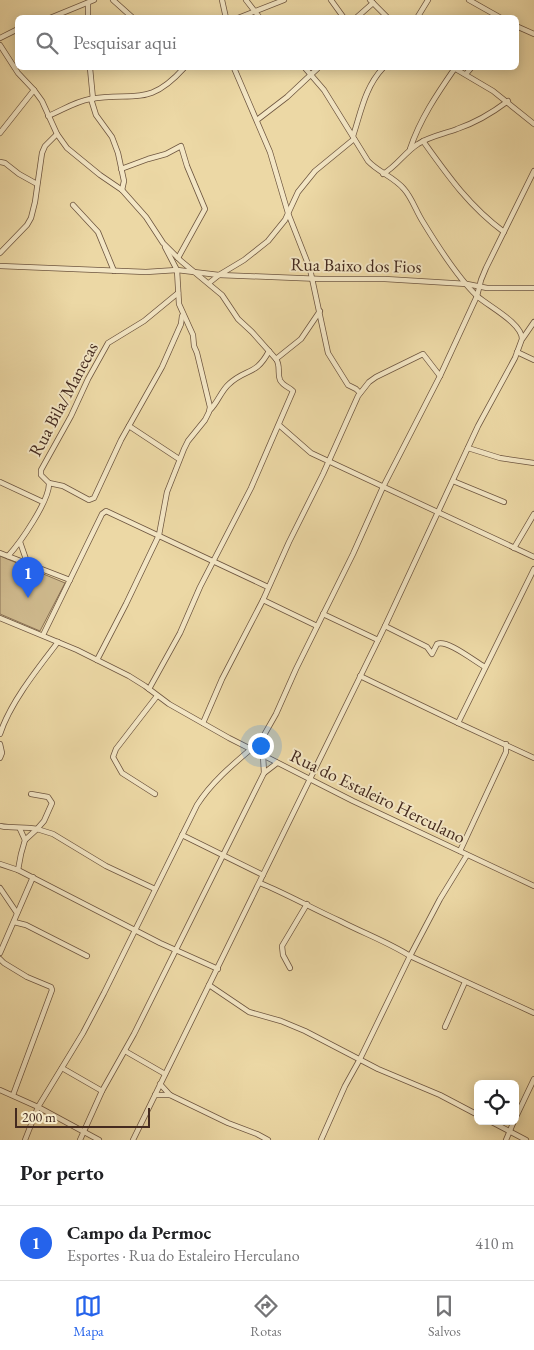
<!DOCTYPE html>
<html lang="pt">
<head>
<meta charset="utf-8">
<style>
  body { margin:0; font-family:"EB Garamond",serif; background:#f6f6f6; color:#202124 }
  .controls { position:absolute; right:15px; bottom:15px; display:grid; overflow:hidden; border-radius:8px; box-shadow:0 2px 12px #0003 }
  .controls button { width:45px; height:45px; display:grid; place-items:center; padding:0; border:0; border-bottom:1px solid #e0e0e0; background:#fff; color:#202124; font:25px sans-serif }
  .scale { position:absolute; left:15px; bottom:12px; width:135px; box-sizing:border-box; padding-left:5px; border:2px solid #442a1f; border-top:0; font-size:14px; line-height:18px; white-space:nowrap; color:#442a1f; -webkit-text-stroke:4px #f3e6c4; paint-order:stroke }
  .you { position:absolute; left:260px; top:745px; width:18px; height:18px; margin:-12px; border:4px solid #fff; border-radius:50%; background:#1a73e8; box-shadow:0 0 0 8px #1a73e833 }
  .badge { display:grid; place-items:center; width:32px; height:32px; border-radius:50%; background:#2563eb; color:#fff; font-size:16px; font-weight:700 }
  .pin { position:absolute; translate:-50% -41px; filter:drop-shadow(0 1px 2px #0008) }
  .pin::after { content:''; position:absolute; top:26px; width:18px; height:15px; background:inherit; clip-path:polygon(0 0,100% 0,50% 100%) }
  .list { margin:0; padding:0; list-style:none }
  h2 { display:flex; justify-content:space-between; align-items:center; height:65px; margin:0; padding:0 20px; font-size:21px }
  h2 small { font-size:16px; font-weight:400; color:#757577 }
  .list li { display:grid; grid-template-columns:32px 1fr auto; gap:15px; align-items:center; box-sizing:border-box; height:75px; padding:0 20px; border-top:1px solid #e0e0e0 }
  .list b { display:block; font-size:19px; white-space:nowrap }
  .list p { margin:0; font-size:16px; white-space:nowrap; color:#757577 }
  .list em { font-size:16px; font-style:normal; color:#757577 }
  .icon { flex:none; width:28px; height:28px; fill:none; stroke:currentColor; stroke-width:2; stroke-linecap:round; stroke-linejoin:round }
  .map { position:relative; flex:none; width:534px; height:1140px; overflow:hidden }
  .search { position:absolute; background:#fff; box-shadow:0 2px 12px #0003; left:15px; right:15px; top:15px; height:55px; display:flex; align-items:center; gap:12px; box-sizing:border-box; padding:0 18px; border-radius:8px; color:#757577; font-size:19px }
  .sheet { height:140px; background:#fff }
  nav { display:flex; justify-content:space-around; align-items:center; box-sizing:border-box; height:70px; border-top:1px solid #e0e0e0; background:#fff; font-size:14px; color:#757577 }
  nav a { display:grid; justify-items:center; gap:2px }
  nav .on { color:#2563eb }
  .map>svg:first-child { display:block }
</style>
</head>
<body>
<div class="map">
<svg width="534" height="1140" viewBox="0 0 534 1140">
  <rect width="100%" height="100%" fill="#ecd8a5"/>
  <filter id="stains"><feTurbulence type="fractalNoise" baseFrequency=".004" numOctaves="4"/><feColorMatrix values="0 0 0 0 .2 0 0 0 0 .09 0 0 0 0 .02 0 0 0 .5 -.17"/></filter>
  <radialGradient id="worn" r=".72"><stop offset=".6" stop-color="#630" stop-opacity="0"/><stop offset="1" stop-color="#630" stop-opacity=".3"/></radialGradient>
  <path fill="#cfba8e" stroke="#8a7256" d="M0 556 65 583 40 631 0 614Z"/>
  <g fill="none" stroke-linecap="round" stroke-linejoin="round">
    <g stroke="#6e5640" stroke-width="6">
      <g id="street">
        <path d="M113 0 133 18"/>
        <path d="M222 0 226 18"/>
        <path d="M246 0 260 18"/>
        <path d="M331 0 344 18"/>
        <path d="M370 0 388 18"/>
        <path d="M469 0 501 18"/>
        <path d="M88 3V18"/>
        <path d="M50 18 94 0"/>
        <path d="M238 18 284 0"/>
        <path d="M356 18 373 3"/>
        <path d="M417 18 428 0"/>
        <path d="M516 26 534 34"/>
        <path d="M0 38 18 29"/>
        <path d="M0 45 18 73 34 90 42 101 57 134 67 148 100 175 122 190 146 217 163 243 181 261 222 295 238 319 252 332 276 359C281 366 277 373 280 380 283 386 289 387 293 391L251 488 200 587 180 633 149 689"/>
        <path d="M90 68 93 99"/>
        <path d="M234 68 270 152 288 213 310 269 328 353 348 385 356 389 360 393"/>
        <path d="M454 68 493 91 534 124"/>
        <path d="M466 74 471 68"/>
        <path d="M91 99 96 115 112 137 118 153 124 181 122 190"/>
        <path d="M48 116C63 110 74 102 90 99 135 92 149 107 184 68"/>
        <path d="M257 120 287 97 318 68"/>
        <path d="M0 133 34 90"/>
        <path d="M353 136C361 112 365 87 383 68"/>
        <path d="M423 141C448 176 469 206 504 232"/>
        <path d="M410 149C420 119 437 94 455 68"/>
        <path d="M0 162 5 163 19 174 37 184"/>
        <path d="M121 169 148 159 166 154 181 146 187 166 205 209 178 258"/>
        <path d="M383 174C397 166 405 152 418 144 430 136 444 134 457 129 475 123 492 113 508 101"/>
        <path d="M73 205 98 232 114 271"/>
        <path d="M0 253 27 225 31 218 35 202 42 153 45 146 57 134"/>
        <path d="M0 266 146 272 177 270 219 275 321 279H385L467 284 487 288H534"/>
        <path d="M209 283 219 275 244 260 268 241 285 220 298 192 315 171 354 139"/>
        <path d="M523 338 534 322"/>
        <path d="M517 352 534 360"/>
        <path d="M276 359 301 339 320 311"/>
        <path d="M210 410C218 402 221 391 229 384 246 368 256 376 269 351"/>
        <path d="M279 425 311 453 534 557"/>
        <path d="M129 426 179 459"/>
        <path d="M468 448 500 458 534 463"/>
        <path d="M453 481 504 502"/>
        <path d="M0 482 43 502"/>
        <path d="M49 483 63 486 89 500 94 498 121 440 162 367 181 324 182 316"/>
        <path d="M20 542 28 565"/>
        <path d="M514 548 534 514"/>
        <path d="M0 553 70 580"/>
        <path d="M8 556C20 543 50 500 49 483L41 475V470L71 416 88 379 108 343 144 321 178 293"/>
        <path d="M263 600 317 626"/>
        <path d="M323 614 378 640"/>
        <path d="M0 618 77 650 129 676 145 686 169 704 229 738 353 801 534 886"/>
        <path d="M385 626 427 647 432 654 437 644C447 639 474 661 485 667"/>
        <path d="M43 635 102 514 106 511 268 587"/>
        <path d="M97 660 126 604 159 535 167 492 184 449 188 441 205 420 209 412 210 407 197 353 194 346 193 335 179 304 177 270 165 247"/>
        <path d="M360 676 458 723 534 758"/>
        <path d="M203 723 222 679 263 600 289 542 323 474 358 396 369 382 376 377 423 354 440 376"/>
        <path d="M458 723 534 569"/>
        <path d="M0 734C10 703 38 668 58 642"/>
        <path d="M0 744 2 753 0 758"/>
        <path d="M255 751 276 714 296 669 353 554 383 487 440 376 477 296 481 280 486 268 534 171"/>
        <path d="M263 755 264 773"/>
        <path d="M31 794 48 797 52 803 44 821 37 829 53 834 106 866 155 889"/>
        <path d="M155 794 122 773 113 757 116 749 157 696"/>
        <path d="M0 826C13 829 25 826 37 829L25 840"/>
        <path d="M182 835 263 875"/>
        <path d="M460 851 506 752V744"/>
        <path d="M0 864 18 870 21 854 25 840 20 829"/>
        <path d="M18 870 160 943 218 969"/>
        <path d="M260 883C287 894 313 909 340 921 363 933 388 942 410 956L440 899 467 855"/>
        <path d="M0 888 17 913"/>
        <path d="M14 922 26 925 87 956"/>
        <path d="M0 953 33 877"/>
        <path d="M0 959 4 963 27 977 51 987 52 990 13 1095"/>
        <path d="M290 968 283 955 282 946 307 904"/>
        <path d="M209 985 249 1012 281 1021 305 1031 378 1069 440 1095 478 1115"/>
        <path d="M445 1027 465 982"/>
        <path d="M125 1051 165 1074"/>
        <path d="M62 1068 102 1091 134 1034 264 773 277 763"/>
        <path d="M160 1084 170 1095 228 1123 257 1134 268 1140"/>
        <path d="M0 1090 38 1107 25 1140"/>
        <path d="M155 1095H170"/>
        <path d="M515 1119 534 1079"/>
        <path d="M490 1121 526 1140"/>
        <path d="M80 1140 102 1091"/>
        <path d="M99 1140 38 1107 83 1033 104 993 197 805C211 783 231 766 251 749"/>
        <path d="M133 1140 385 626 478 426 515 358 522 339C522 323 488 306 477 296 457 277 437 245 423 222 416 211 412 198 404 189 394 177 378 172 368 161L324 90 305 68"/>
        <path d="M321 1140 345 1086 360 1059 410 956 534 1013"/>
        <path d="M506 1140 514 1121"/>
      </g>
    </g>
    <use href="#street" stroke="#f3e6c4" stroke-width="4.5"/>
  </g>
  <g text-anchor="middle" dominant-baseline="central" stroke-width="4" stroke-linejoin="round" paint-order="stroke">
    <g font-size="18" fill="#442a1f" stroke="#f3e6c4">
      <text transform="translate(356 265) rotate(1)">Rua Baixo dos Fios</text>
      <text transform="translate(63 399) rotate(-62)">Rua Bila/Manecas</text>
      <text transform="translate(378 796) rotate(26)">Rua do Estaleiro Herculano</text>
    </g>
  </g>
  <rect width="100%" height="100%" filter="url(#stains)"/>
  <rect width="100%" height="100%" fill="url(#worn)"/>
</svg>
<div class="controls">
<button><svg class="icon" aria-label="locate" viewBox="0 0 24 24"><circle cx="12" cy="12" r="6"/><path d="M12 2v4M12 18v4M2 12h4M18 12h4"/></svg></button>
</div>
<div class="scale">200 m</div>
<div class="you"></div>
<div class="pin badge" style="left:28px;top:598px">1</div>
<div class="search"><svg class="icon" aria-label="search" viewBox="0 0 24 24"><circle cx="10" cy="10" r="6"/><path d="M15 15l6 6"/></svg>Pesquisar aqui</div>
</div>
<section class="sheet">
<h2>Por perto<small></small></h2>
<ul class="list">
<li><span class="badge">1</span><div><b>Campo da Permoc</b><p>Esportes · Rua do Estaleiro Herculano</p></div><em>410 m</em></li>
</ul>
</section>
<nav>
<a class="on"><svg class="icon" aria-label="map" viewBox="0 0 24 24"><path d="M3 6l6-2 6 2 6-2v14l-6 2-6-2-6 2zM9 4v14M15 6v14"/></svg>Mapa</a>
<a><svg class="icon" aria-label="directions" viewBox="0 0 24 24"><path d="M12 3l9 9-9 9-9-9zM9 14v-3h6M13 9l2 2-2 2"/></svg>Rotas</a>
<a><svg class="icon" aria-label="saved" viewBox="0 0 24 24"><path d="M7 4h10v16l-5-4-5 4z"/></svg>Salvos</a>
</nav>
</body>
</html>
